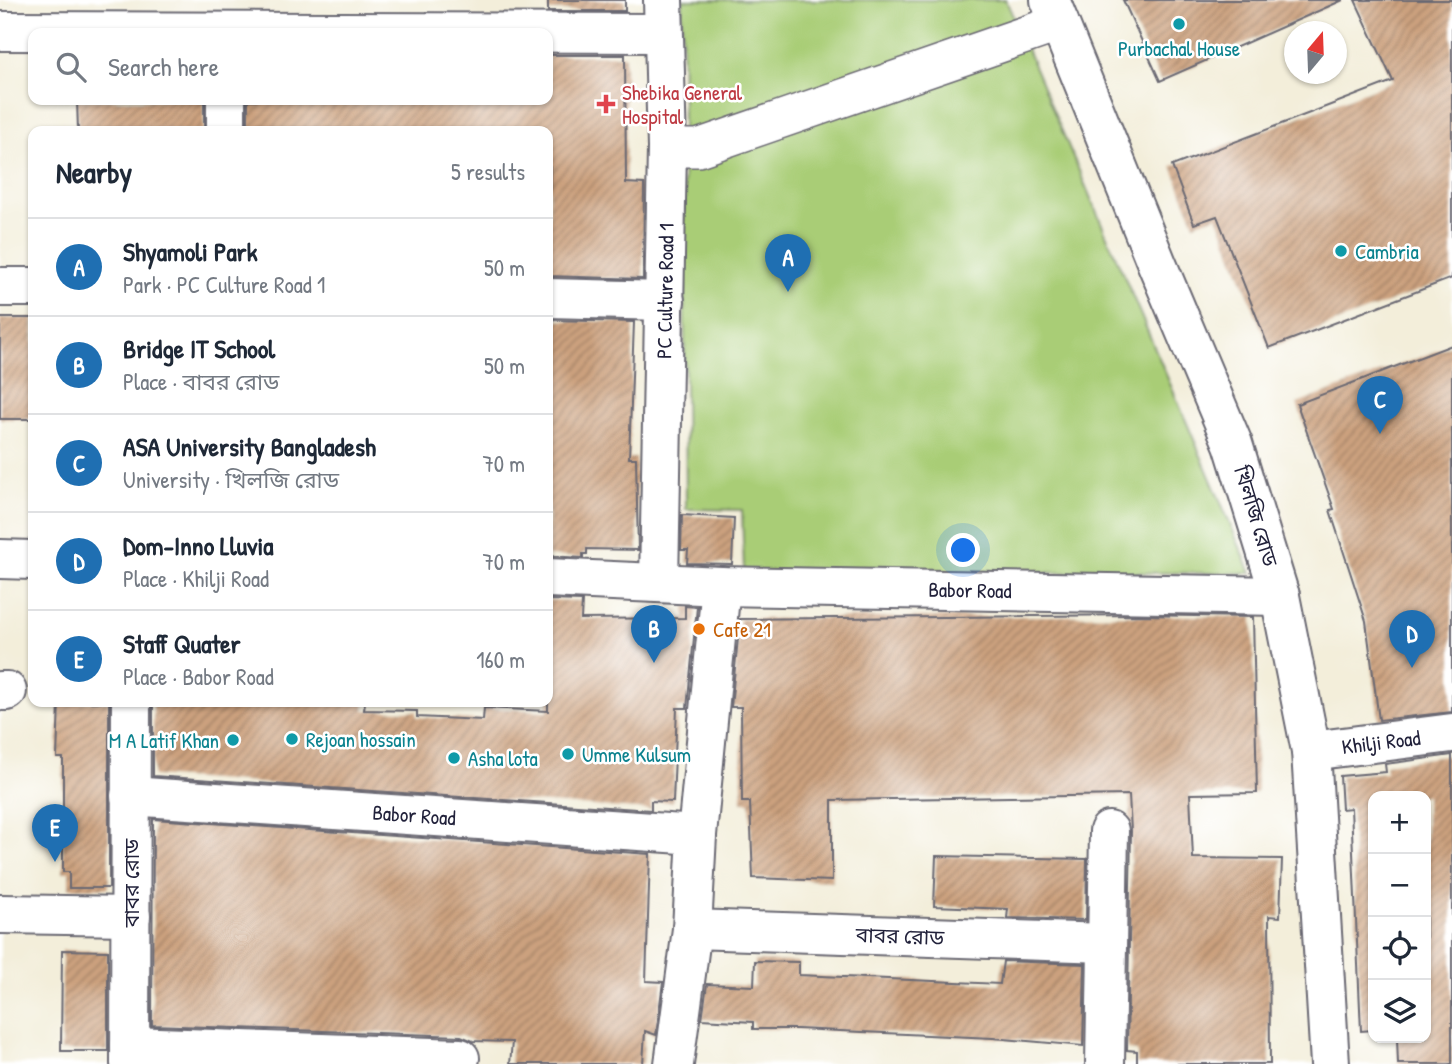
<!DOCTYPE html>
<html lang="en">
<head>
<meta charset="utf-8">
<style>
  body { margin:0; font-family:"Patrick Hand","Noto Sans Bengali",sans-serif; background:#f6f6f7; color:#1f2937 }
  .controls { position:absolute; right:21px; bottom:21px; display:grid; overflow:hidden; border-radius:14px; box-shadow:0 2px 5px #0004 }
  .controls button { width:63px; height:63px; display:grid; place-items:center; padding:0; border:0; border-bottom:2px solid #e0e1e3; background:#fff; color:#1f2937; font:35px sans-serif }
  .compass { position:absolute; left:1284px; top:21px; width:63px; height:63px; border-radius:50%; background:#fff; box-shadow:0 2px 5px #0004; rotate:19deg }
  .you { position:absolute; left:964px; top:551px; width:24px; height:24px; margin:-18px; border:5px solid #fff; border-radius:50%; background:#1a73e8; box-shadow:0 0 0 10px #1a73e833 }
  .badge { display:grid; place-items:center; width:46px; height:46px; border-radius:50%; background:#1f6fb2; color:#fff; font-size:23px; font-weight:700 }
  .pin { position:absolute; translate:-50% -58px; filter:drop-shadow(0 2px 4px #0008) }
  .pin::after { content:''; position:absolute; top:37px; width:24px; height:21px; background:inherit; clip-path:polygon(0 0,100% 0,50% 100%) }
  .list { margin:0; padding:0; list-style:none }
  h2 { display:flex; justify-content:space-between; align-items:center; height:91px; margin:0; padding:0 28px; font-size:30px }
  h2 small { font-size:23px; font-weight:400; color:#747a83 }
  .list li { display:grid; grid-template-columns:46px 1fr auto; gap:21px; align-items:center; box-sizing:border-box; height:98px; padding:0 28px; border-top:2px solid #e0e1e3 }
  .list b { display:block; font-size:26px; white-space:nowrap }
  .list p { margin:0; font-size:23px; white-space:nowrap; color:#747a83 }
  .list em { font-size:23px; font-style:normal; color:#747a83 }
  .icon { flex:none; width:38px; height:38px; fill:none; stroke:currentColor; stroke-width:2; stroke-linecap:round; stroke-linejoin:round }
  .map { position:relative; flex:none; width:1452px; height:1064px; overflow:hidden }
  .search { position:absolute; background:#fff; box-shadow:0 2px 5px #0004; left:28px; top:28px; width:525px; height:77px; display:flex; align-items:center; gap:18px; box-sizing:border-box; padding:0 24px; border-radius:14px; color:#747a83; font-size:26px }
  .panel { position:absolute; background:#fff; box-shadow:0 2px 5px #0004; left:28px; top:126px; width:525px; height:581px; border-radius:14px }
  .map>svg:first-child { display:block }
</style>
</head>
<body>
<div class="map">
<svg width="1452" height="1064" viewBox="0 0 1452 1064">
  <defs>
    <pattern id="building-hatch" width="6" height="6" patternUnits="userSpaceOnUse" patternTransform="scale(1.75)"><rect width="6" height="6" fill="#cca17e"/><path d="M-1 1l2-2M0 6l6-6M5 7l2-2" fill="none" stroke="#a58368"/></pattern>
  </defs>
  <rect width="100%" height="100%" fill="#fff"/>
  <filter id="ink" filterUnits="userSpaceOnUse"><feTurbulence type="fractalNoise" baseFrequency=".0143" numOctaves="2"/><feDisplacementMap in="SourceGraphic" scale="14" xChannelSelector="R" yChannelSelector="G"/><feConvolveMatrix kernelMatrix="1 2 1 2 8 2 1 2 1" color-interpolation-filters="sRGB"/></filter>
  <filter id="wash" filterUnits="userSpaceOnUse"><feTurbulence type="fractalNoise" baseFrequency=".00686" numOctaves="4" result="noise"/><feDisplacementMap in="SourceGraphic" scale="28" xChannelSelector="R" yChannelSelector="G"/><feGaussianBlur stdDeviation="1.57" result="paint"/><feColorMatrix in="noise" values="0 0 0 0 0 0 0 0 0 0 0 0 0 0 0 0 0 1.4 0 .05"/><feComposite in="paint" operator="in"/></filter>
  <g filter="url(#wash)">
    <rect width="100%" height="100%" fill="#f3eeda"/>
    <path fill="#a9cd76" stroke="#667858" stroke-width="2" d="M682 0H1006L1251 573 744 572 742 510 686 509Z"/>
    <g id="blocks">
      <g fill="url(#building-hatch)">
        <rect x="548" y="0" width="77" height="11"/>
        <path d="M1123 0H1343L1160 81Z"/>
        <path d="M1355 0H1452V278L1269 348 1217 216 1194 224 1172 166 1393 81Z"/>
        <path d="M548 55H625L626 183 644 184 643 279 548 276 550 167H548V131H248V100H548Z"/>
        <path d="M77 100H204V131H78Z"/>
        <rect x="0" y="318" width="33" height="101"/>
        <path d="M548 320 634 322 629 458H636L638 550 587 549V554H583V558L548 556Z"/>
        <path d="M1452 345V712L1379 720 1366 621 1330 510 1334 509 1297 404Z"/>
        <path d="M682 515 734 518 732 564 687 563 688 550H681Z"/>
        <path d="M548 600 582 601 581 619 685 618V606L697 607 687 708H677L673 802 651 801V810L153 776V702H365L364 710 417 711V717L483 720 484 708 548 711Z"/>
        <path d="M1138 615 1253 617 1257 793 1190 794 1193 858 1282 859 1280 917 1269 916 1270 1064H1137V1051L1127 1050 1131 831 1129 795 832 800V881L753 878 750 802H742L741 707H731L740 619Z"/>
        <path d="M59 702H109V888H69V872H63V758H57Z"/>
        <path d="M1452 755V1064H1398L1397 1038H1426V796H1373V1030L1361 1031 1351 808 1342 809 1340 776 1386 772 1385 764Z"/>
        <path d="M153 819 650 854 646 981 663 982 656 1035 645 1031 643 1064H510L512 1042 473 1041 461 1036 152 1025Z"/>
        <path d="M936 856 1087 859 1086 920 1007 918 1008 909 934 906Z"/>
        <path d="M62 950 108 951V1051H61Z"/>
        <path d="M755 961 799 962V975L1000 984 1003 961 1085 964 1083 1046 993 1038 797 1029H753V1022L702 1019 707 984 754 986Z"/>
      </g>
    </g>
  </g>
  <g filter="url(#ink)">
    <use href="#blocks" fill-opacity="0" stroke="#6b6973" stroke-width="2"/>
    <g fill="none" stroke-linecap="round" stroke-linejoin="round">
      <g stroke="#6b6973" stroke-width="40">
        <path id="pedestrian" d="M667 148H698L1060 23"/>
      </g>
      <g stroke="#6b6973" stroke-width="42">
        <g id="minor">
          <path d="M1050 0 1157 264 1233 444 1280 596 1311 751 1330 1064"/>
          <path d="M0 31 663 33"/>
          <path d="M226 100V131"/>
          <path d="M0 287H33"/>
          <path d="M548 298 665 301"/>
          <path d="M0 559 33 560"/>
          <path d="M548 578 721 586 1280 596"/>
          <path d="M659 583 667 148 663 0"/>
          <path d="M0 691H7"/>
          <path d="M1311 751 1452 733"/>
          <path d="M130 796 697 835"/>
          <path d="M0 914 131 916"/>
          <path d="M692 929 1107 943"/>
          <path d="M130 1046 460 1058"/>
          <path d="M130 1064 131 702"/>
          <path d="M674 1064 692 929 697 835 721 586"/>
          <path d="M1105 1064 1109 831"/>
        </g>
      </g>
      <use href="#pedestrian" stroke="#fff" stroke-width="37"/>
      <use href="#minor" stroke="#fff" stroke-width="38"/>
    </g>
  </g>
  <g fill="#0f9aa8" stroke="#fff" stroke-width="2.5">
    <circle cx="1179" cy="24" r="7"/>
    <circle cx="1341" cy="251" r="7"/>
    <circle cx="292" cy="739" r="7"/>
    <circle cx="233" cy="740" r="7"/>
    <circle cx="568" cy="754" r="7"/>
    <circle cx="454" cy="758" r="7"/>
  </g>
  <path fill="#e0444e" stroke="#fff" stroke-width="2.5" d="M602.5 93.5h7v7h7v7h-7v7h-7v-7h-7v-7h7z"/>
  <circle fill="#e8710a" stroke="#fff" stroke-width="2.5" cx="699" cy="629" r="7"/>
  <g text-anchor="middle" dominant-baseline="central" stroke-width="5" stroke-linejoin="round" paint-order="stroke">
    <g font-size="21" fill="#0d838f" stroke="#fff" text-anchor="start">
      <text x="1179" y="48" text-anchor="middle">Purbachal House</text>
      <text x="1355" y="251">Cambria</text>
      <text x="306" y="739">Rejoan hossain</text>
      <text x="219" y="740" text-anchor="end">M A Latif Khan</text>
      <text x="582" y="754">Umme Kulsum</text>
      <text x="468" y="758">Asha lota</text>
    </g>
    <g font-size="21" fill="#be3a42" stroke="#fff" text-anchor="start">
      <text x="622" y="92">Shebika General<tspan x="622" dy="24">Hospital</tspan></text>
    </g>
    <g font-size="21" fill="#22223b" stroke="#fff">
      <text transform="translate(665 291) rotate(-89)">PC Culture Road 1</text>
      <text transform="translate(1256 516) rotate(73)">খিলজি রোড</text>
      <text transform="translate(970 590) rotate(1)">Babor Road</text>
      <text transform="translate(1381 742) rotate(-7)">Khilji Road</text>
      <text transform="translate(414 815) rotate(4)">Babor Road</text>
      <text transform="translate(131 883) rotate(-90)">বাবর রোড</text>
      <text transform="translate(900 936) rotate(2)">বাবর রোড</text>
    </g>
    <g font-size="21" fill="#c56008" stroke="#fff" text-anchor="start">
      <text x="713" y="629">Cafe 21</text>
    </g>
  </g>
</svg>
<div class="controls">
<button>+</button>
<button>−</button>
<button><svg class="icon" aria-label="locate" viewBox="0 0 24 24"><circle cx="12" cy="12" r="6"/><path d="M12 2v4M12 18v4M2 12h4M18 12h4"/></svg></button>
<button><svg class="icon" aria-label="layers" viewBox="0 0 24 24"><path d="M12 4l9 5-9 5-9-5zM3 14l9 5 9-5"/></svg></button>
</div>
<svg class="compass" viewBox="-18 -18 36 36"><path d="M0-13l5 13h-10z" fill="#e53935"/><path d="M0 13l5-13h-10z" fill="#747a83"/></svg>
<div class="you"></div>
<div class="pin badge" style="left:788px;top:292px">A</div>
<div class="pin badge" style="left:654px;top:663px">B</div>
<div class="pin badge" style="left:1380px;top:434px">C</div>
<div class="pin badge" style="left:1412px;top:668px">D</div>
<div class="pin badge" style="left:55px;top:862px">E</div>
<div class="search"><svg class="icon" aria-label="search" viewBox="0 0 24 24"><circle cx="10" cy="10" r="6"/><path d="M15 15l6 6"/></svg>Search here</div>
<section class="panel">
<h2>Nearby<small>5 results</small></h2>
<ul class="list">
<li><span class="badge">A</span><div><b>Shyamoli Park</b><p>Park · PC Culture Road 1</p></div><em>50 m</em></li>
<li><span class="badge">B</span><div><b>Bridge IT School</b><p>Place · বাবর রোড</p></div><em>50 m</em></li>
<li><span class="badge">C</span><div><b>ASA University Bangladesh</b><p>University · খিলজি রোড</p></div><em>70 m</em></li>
<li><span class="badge">D</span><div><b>Dom-Inno Lluvia</b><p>Place · Khilji Road</p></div><em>70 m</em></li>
<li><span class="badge">E</span><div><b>Staff Quater</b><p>Place · Babor Road</p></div><em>160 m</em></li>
</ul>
</section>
</div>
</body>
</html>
